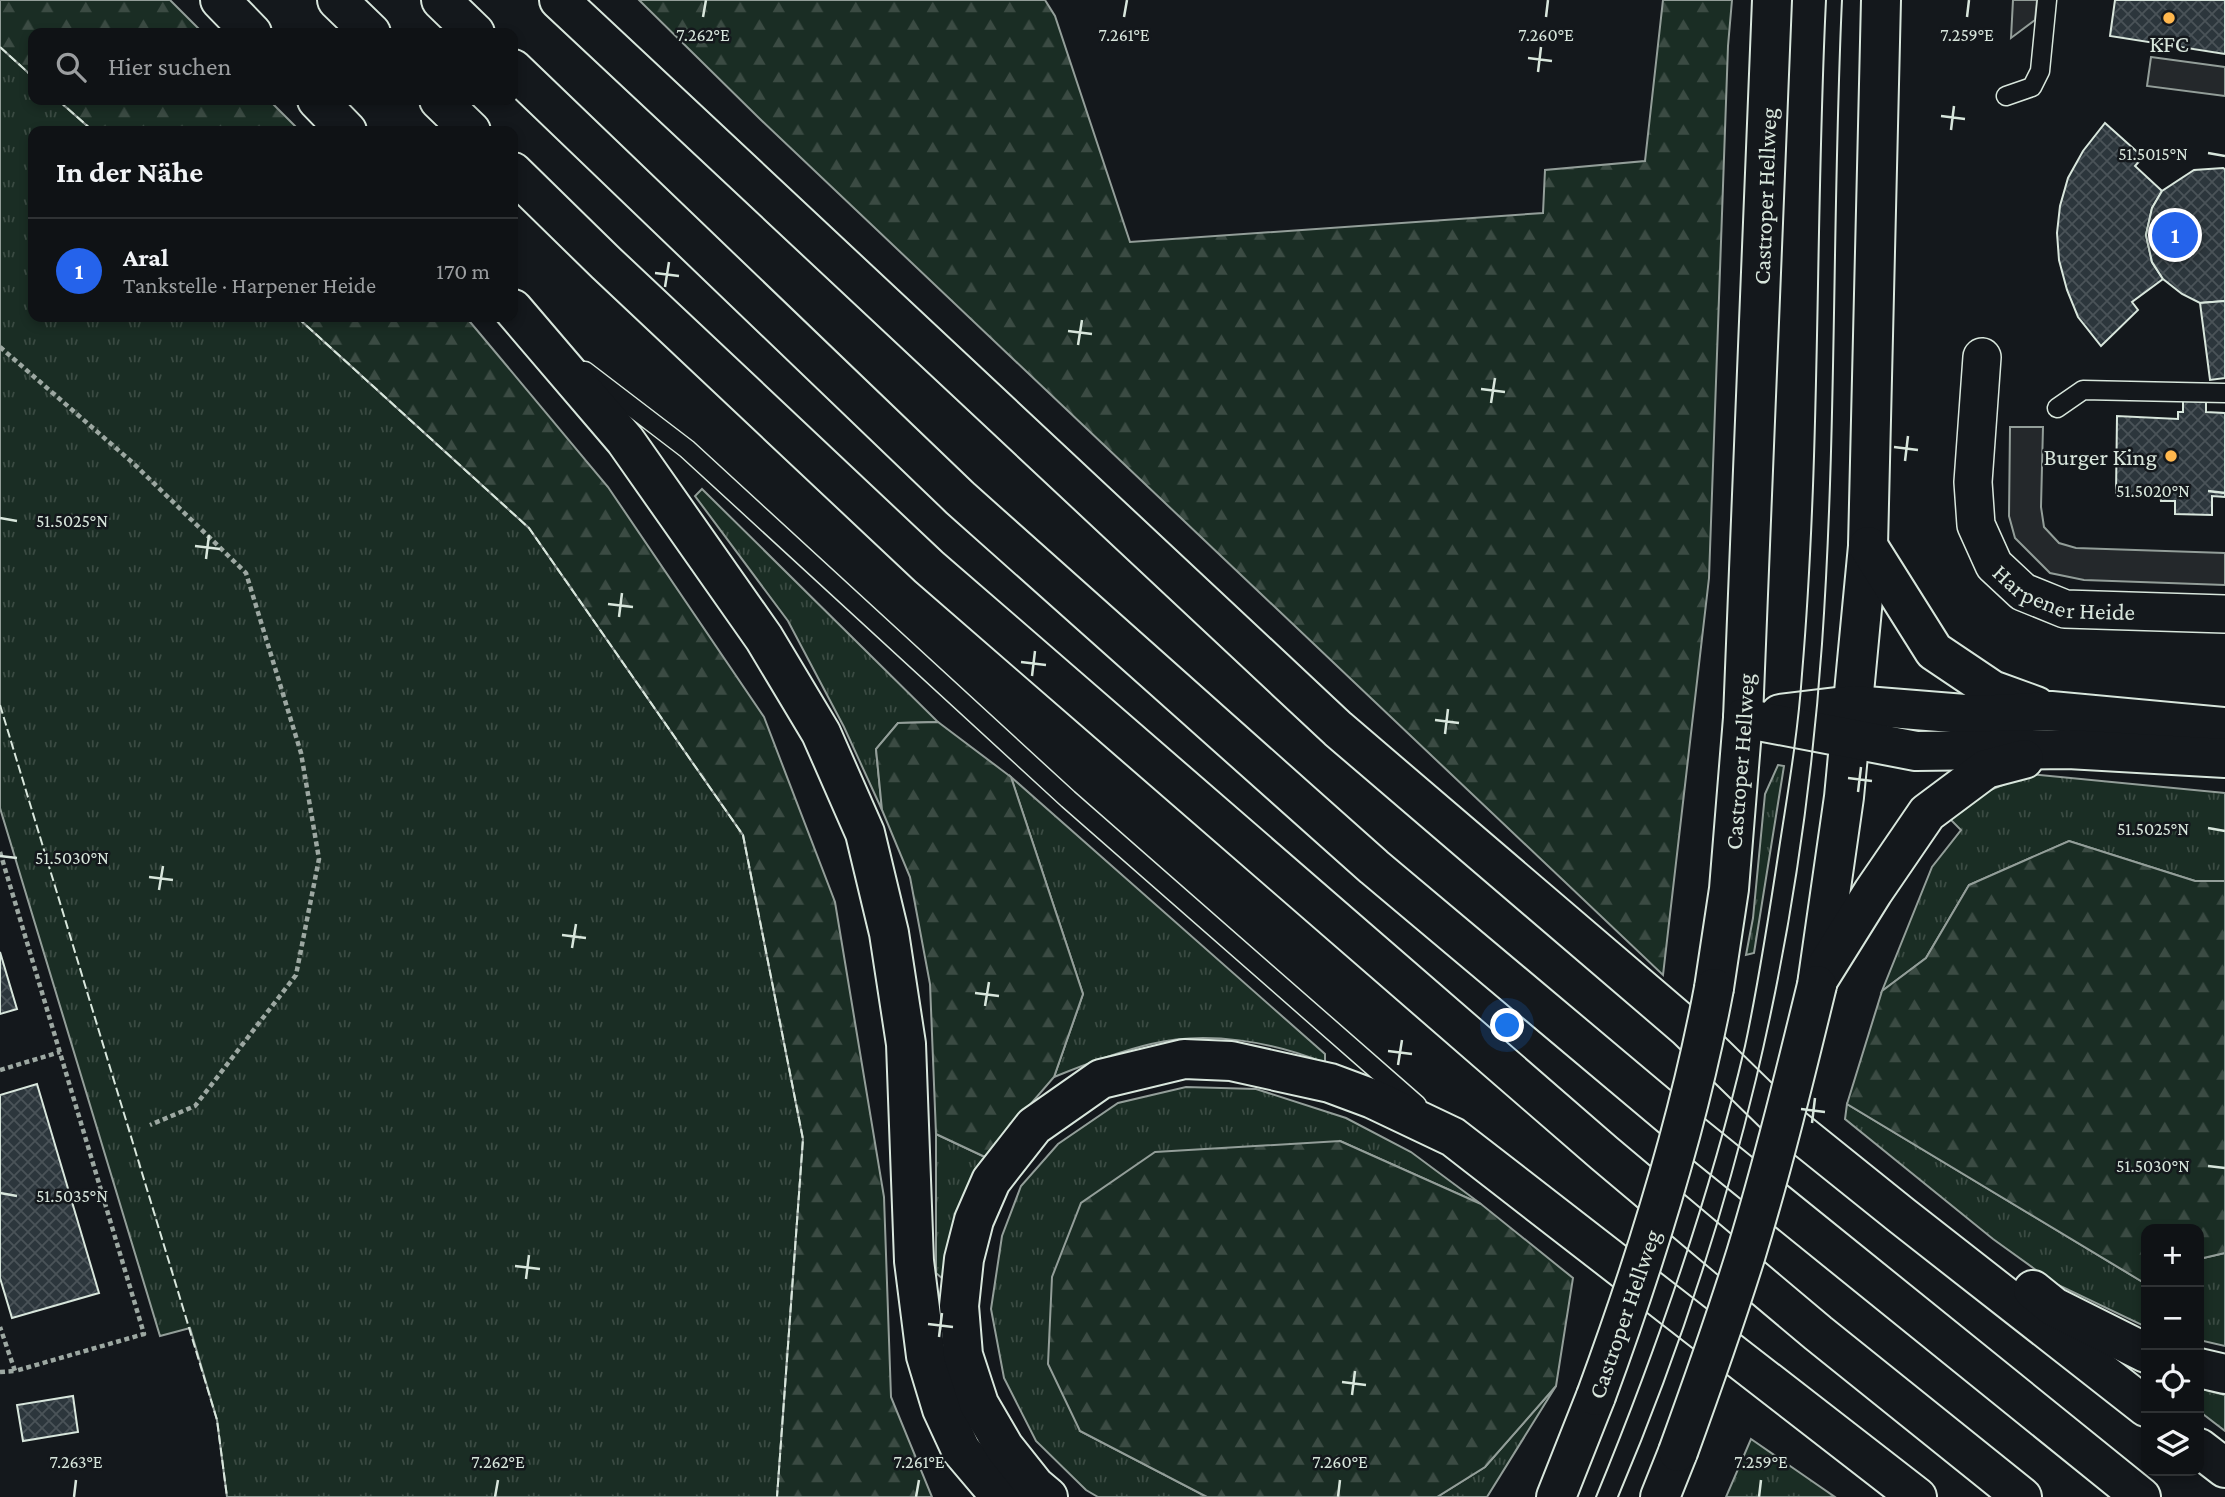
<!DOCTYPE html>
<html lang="de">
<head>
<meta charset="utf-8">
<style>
  body { margin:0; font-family:"Crimson Pro",serif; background:#1d2022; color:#f1f3f6 }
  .controls { position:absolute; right:21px; bottom:21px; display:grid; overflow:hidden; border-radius:14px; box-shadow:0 4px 10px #0003 }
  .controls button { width:63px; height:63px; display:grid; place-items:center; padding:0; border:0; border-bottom:2px solid #2f3234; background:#0f1215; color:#f1f3f6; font:35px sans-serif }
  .you { position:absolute; left:1508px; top:1026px; width:24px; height:24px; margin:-18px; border:5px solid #fff; border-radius:50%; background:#1a73e8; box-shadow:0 0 0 10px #1a73e833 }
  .badge { display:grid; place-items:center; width:46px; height:46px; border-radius:50%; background:#2563eb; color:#fff; font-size:23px; font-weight:700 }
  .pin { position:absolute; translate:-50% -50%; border:4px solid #fff; box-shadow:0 2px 7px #0006 }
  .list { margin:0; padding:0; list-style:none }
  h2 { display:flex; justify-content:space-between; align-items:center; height:91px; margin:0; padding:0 28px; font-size:30px }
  h2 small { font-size:23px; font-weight:400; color:#9b9ea0 }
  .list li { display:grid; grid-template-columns:46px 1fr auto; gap:21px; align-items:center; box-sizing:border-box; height:105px; padding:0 28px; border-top:2px solid #2f3234 }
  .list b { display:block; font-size:26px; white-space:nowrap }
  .list p { margin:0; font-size:23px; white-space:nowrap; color:#9b9ea0 }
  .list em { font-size:23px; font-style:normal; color:#9b9ea0 }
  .icon { flex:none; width:38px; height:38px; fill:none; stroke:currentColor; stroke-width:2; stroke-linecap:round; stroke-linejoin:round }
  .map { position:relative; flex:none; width:2225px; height:1497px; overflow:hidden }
  .search { position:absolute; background:#0f1215; box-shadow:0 4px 10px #0003; left:28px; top:28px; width:490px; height:77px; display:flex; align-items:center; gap:18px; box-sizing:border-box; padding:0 24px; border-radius:14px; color:#9b9ea0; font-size:26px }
  .panel { position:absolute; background:#0f1215; box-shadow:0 4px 10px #0003; left:28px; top:126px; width:490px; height:196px; border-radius:14px }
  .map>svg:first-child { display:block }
</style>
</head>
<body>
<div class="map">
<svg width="2225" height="1497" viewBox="0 0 2225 1497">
  <defs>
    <pattern id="grass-tufts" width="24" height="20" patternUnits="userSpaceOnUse" patternTransform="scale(1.75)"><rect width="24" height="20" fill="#1a2d24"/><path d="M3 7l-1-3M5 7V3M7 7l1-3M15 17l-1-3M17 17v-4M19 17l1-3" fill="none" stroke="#3b4b43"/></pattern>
    <pattern id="forest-firs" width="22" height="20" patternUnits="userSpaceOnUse" patternTransform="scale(1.75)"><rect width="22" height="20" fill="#1a2d24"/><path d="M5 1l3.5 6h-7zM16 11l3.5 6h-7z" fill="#3b4b43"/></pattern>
    <pattern id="building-cross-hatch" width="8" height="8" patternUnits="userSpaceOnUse" patternTransform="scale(1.75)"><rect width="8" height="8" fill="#2c363c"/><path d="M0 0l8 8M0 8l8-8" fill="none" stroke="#4a5358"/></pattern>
  </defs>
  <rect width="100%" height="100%" fill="#14181c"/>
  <g fill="url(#grass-tufts)" stroke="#939e99" stroke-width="2">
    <path d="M0 47 33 77V100H58L93 131H33V317H297L529 528 743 835 803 1139 777 1497H227L217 1420 190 1328 160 1336 0 808Z"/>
    <path d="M702 489 938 722 898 723 876 749 882 810 844 727 788 621 695 496Z"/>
    <path d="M1778 765 1784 766 1754 953 1746 955 1753 918 1765 794Z"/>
    <path d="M2029 774 2225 793V881H2195L2069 841 1969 885 1926 958 1882 991 1932 867 1961 830 1949 818 1988 791Z"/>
    <path d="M1011 777 1325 1054V1063C1273 1042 1207 1030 1151 1044 1117 1052 1086 1064 1054 1077L1083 994Z"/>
    <path d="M1186 1087 1256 1089 1346 1118 1411 1152 1481 1204 1340 1141 1080 1431 1207 1497H1098L1086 1490 1036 1441 1004 1378 991 1309 1002 1236 1021 1186 1058 1144 1118 1103Z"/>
    <path d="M1847 1104 2146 1284V1327L2054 1283 1993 1239 1845 1119Z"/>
    <path d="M936 1134 985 1157 960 1209 944 1280 936 1273Z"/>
    <path d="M2225 1253V1346L2199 1340V1259Z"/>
    <path d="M1556 1386 1487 1497H1437L1485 1467Z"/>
    <path d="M2199 1388 2225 1395V1431L2199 1411Z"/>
    <path d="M1751 1439 1835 1497H1726Z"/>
  </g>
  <g fill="url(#forest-firs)" stroke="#939e99" stroke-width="2">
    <path d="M0 0H170L203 33H33V77L0 47Z"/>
    <path d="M639 0H1045L1055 16 1130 242 1543 213 1545 170 1645 161 1663 0H1732L1728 46 1709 578 1663 975 760 119Z"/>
    <path d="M58 100H269L300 131H93Z"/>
    <path d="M297 317H466L608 487 764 717 835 902 884 1197 891 1397 932 1497H777L803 1139 743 835 529 528Z"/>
    <path d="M938 722 1011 777 1083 994 1054 1077 985 1157 936 1134 930 984 910 877 882 810 876 749 898 723Z"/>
    <path d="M2069 841 2195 881H2225V1253L2199 1259V1229H2146V1284L1847 1104 1882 991 1926 958 1969 885Z"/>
    <path d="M1340 1141 1481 1204 1573 1278 1556 1386 1485 1467 1437 1497H1207L1080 1431 1048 1364 1052 1277 1081 1203 1155 1152Z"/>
  </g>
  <g fill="#24282b" stroke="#939e99" stroke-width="2">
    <path d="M2013 0H2037L2035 20 2011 38Z"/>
    <path d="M2151 57 2225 67V96L2147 86Z"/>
    <path d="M2010 427H2043L2041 507 2044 527 2059 543 2076 548 2225 553V585L2084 580 2050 573 2015 538 2009 516Z"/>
  </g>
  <g fill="url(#building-cross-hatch)" stroke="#d8e6dc" stroke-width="2">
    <path d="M2115 0H2225V54L2110 36Z"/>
    <path d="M2105 123 2143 157 2135 166 2162 191 2152 208 2146 235 2152 262 2163 279 2132 302 2138 310 2101 346 2078 317 2067 290 2059 260 2057 233 2060 206 2068 178 2083 151Z"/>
    <path d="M2223 168 2225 169V301L2200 303 2182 294 2163 279 2152 262 2146 235 2152 208 2162 191 2194 170Z"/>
    <path d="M2225 301V378L2210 380 2200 303Z"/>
    <path d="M2183 396H2206V412L2225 413V497L2212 496V515L2175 514V501H2161L2160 495 2116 494 2117 416 2178 419V412H2183Z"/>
    <path d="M0 952 17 1009 0 1014Z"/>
    <path d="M37 1084 99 1293 12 1318 0 1278V1095Z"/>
    <path d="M73 1396 78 1432 23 1441 17 1405Z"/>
  </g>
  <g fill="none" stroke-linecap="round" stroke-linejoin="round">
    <g stroke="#d8e6dc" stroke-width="21">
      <g id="service">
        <path d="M2006 96 2032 87 2040 71 2047 0"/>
        <path d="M585 371 687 449 1068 799 1417 1105"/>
        <path d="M2057 408 2083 390 2225 393"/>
      </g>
    </g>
    <g stroke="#d8e6dc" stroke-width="40">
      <g id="minor">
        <path id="s1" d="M1982 357 1973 482 1976 525 1994 565 2023 592 2065 609 2225 614"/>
      </g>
    </g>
    <g stroke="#d8e6dc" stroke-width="42">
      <g id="primary">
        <path d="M1817 985 1844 797 1868 546 1881 0"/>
        <path id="s2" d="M1714 988 1729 889 1743 718 1772 0"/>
        <path d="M1556 1497 1596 1396"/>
        <path d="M1660 1497 1678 1452"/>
      </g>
    </g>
    <g stroke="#d8e6dc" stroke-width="42">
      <g id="motorway">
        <path d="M220 0 252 33"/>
        <path d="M337 0 371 33"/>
        <path d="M441 0 475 33"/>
        <path d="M559 0 1338 729 1686 1027 1773 1112 1901 1215 2146 1407"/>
        <path d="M513 69 960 498 1374 867 1687 1130 2141 1497"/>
        <path d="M317 100 347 131"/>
        <path d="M439 100 471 131"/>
        <path d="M513 172 606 263 929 567 1604 1153 1818 1333 2022 1497"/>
        <path d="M513 309 625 440 764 638 821 733 865 833 889 933 906 1044 914 1261 926 1356 942 1409 961 1450 1001 1497"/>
        <path d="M1868 546 1934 651 1992 690 2036 706"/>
        <path d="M1780 714 1853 705 1977 715 2051 711 2225 727"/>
        <path d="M1743 718 1916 751 2068 749 2225 758"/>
        <path d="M1818 980 1873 892 1927 813 1986 769 2024 759"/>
        <path d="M2033 1290 2054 1307 2146 1353"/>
        <path d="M2199 1368 2225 1374"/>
        <path d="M2199 1448 2225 1468"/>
        <path d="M1048 1497 1035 1486 1004 1447 979 1404 963 1355 959 1306 964 1259 974 1220 991 1181 1034 1126 1101 1079 1184 1059 1231 1061 1330 1083 1373 1099 1453 1137 1917 1497"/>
      </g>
    </g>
    <g stroke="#9da8a2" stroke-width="4.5" stroke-dasharray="5 3.5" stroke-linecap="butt">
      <path d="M0 347 133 463 246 573 301 753 319 859 296 975 195 1106 150 1125"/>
      <path d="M0 852 144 1334 15 1371 0 1327"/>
      <path d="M0 1070 60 1052"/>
      <path d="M0 1372 15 1371"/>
    </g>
    <use href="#service" stroke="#14181c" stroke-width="18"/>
    <use href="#minor" stroke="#14181c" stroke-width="37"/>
    <use href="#primary" stroke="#14181c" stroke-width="38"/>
    <use href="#motorway" stroke="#14181c" stroke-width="38"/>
    <g stroke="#d8e6dc" stroke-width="2">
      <path d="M1596 1497C1656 1351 1709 1200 1745 1046 1759 981 1769 915 1779 849 1788 791 1798 733 1802 674 1821 450 1815 225 1826 0"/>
      <path d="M1618 1497C1735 1221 1801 943 1822 644 1837 429 1832 214 1842 0"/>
    </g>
    <g stroke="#d8e6dc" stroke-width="42" stroke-linecap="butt">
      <g id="primary-bridge">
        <path d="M1596 1396C1645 1263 1688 1127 1714 988"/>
        <path d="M1678 1452C1702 1386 1725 1321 1746 1254 1773 1165 1795 1075 1817 985"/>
      </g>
    </g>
    <use href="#primary-bridge" stroke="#14181c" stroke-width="38"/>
    <g stroke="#d8e6dc" stroke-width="2" stroke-dasharray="9 3.5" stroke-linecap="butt">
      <path d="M0 47 33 77"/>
      <path d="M58 100 93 131"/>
      <path d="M297 317 529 528 743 835 803 1139 777 1497"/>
      <path d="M0 705 217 1420 227 1497"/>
    </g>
  </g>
  <path fill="none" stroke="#d8e6dc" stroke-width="2.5" d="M703 17 706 0M1124 17 1127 0M1546 17 1548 0M1967 17 1969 0M1528 58 1552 61M1538 72 1541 47M1941 116 1965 119M1951 130 1954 106M2208 153 2225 156M655 273 679 276M665 287 669 262M1068 331 1092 334M1078 345 1082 320M1481 389 1505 392M1491 403 1495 378M1894 447 1918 450M1905 461 1908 436M2208 491 2225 493M0 518 17 521M195 546 220 549M206 559 209 535M608 604 633 607M619 617 622 593M1021 662 1046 665M1032 676 1035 651M1435 720 1459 723M1445 734 1448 709M1848 778 1872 781M1858 792 1861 767M2208 828 2225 831M0 856 17 858M149 877 173 880M159 890 163 866M562 935 586 938M572 948 576 924M975 993 999 996M985 1006 989 982M1388 1051 1412 1054M1398 1065 1402 1040M1801 1109 1825 1112M1812 1123 1815 1098M2208 1166 2225 1168M0 1193 17 1196M515 1266 540 1269M526 1279 529 1255M928 1324 953 1327M939 1337 942 1313M1342 1382 1366 1385M1352 1395 1355 1371M74 1497 76 1480M495 1497 498 1480M916 1497 919 1480M1338 1497 1340 1480M1759 1497 1761 1480"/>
  <g fill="#ffb74d" stroke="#14181c" stroke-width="2.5">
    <circle cx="2169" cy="18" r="7"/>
    <circle cx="2171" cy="456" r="7"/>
  </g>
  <g text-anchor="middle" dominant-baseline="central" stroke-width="5" stroke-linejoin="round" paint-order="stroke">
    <g font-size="24" fill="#d8e6dc" stroke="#14181c">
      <text x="2169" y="43">KFC</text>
      <text x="2157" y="456" text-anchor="end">Burger King</text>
    </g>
    <g font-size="24" fill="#d8e6dc" stroke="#14181c">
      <text stroke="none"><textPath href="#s2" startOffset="794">Castroper Hellweg</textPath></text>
      <text stroke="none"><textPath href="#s1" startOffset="292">Harpener Heide</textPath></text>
      <text stroke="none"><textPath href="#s2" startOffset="228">Castroper Hellweg</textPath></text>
      <text transform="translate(1624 1314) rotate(-71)">Castroper Hellweg</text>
    </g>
  </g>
  <g font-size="18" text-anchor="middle" fill="#d8e6dc" stroke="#14181c" stroke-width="5" stroke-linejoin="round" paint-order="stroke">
    <text x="703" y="41">7.262°E</text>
    <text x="1124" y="41">7.261°E</text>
    <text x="1546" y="41">7.260°E</text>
    <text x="1967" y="41">7.259°E</text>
    <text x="2153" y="160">51.5015°N</text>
    <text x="2153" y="497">51.5020°N</text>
    <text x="72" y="527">51.5025°N</text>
    <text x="2153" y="835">51.5025°N</text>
    <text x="72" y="864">51.5030°N</text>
    <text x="2153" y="1172">51.5030°N</text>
    <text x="72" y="1202">51.5035°N</text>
    <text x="76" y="1468">7.263°E</text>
    <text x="498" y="1468">7.262°E</text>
    <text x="919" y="1468">7.261°E</text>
    <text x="1340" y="1468">7.260°E</text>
    <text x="1761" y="1468">7.259°E</text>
  </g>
</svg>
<div class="controls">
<button>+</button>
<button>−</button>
<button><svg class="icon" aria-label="locate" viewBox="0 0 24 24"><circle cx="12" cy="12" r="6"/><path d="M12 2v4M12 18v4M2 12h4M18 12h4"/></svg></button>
<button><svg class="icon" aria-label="layers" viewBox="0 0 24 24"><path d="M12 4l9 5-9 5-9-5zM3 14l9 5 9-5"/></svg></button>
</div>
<div class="you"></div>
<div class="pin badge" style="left:2175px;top:235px">1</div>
<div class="search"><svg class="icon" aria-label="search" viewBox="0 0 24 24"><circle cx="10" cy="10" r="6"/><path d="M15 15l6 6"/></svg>Hier suchen</div>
<section class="panel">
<h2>In der Nähe<small></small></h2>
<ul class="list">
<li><span class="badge">1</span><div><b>Aral</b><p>Tankstelle · Harpener Heide</p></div><em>170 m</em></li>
</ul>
</section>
</div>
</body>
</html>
